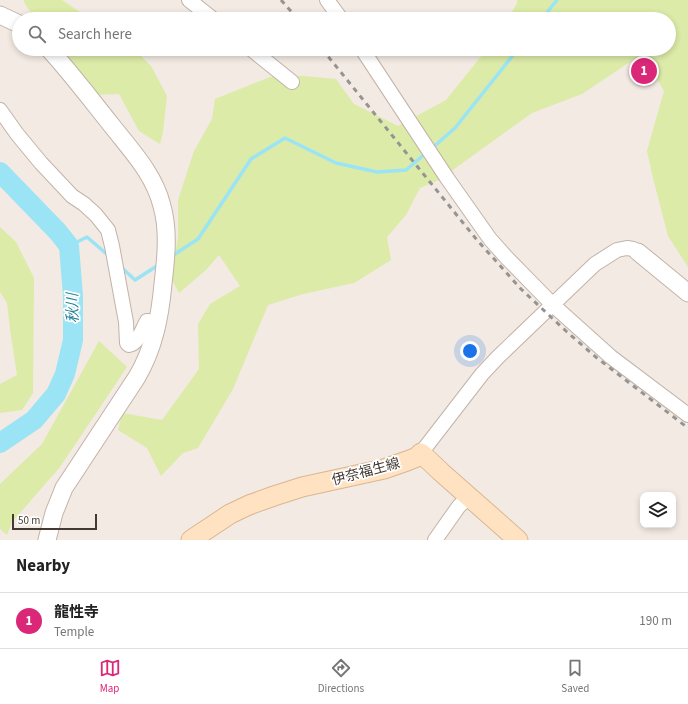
<!DOCTYPE html>
<html lang="en">
<head>
<meta charset="utf-8">
<style>
  body { margin:0; font-family:"Source Sans 3","Noto Sans JP",sans-serif; background:#f2f2f2; color:#222 }
  .controls { position:absolute; right:12px; bottom:12px; display:grid; overflow:hidden; border-radius:8px; box-shadow:0 2px 6px #0003 }
  .controls button { width:36px; height:36px; display:grid; place-items:center; padding:0; border:0; border-bottom:1px solid #e0e0e0; background:#fff; color:#222; font:20px sans-serif }
  .scale { position:absolute; left:12px; bottom:10px; width:85px; box-sizing:border-box; padding-left:4px; border:2px solid #453a33; border-top:0; font-size:11px; line-height:14px; white-space:nowrap; color:#453a33; -webkit-text-stroke:3px #fff; paint-order:stroke }
  .you { position:absolute; left:470px; top:351px; width:14px; height:14px; margin:-10px; border:3px solid #fff; border-radius:50%; background:#1a73e8; box-shadow:0 0 0 6px #1a73e833 }
  .badge { display:grid; place-items:center; width:26px; height:26px; border-radius:50%; background:#db2777; color:#fff; font-size:13px; font-weight:700 }
  .pin { position:absolute; translate:-50% -50%; border:2px solid #fff; box-shadow:0 1px 4px #0006 }
  .list { margin:0; padding:0; list-style:none }
  h2 { display:flex; justify-content:space-between; align-items:center; height:52px; margin:0; padding:0 16px; font-size:17px }
  h2 small { font-size:13px; font-weight:400; color:#767676 }
  .list li { display:grid; grid-template-columns:26px 1fr auto; gap:12px; align-items:center; box-sizing:border-box; height:56px; padding:0 16px; border-top:1px solid #e0e0e0 }
  .list b { display:block; font-size:15px; white-space:nowrap }
  .list p { margin:0; font-size:13px; white-space:nowrap; color:#767676 }
  .list em { font-size:13px; font-style:normal; color:#767676 }
  .icon { flex:none; width:22px; height:22px; fill:none; stroke:currentColor; stroke-width:2; stroke-linecap:round; stroke-linejoin:round }
  .map { position:relative; flex:none; width:688px; height:540px; overflow:hidden }
  .search { position:absolute; background:#fff; box-shadow:0 2px 6px #0003; left:12px; right:12px; top:12px; height:44px; display:flex; align-items:center; gap:10px; box-sizing:border-box; padding:0 14px; border-radius:22px; color:#767676; font-size:15px }
  .sheet { height:108px; background:#fff }
  nav { display:flex; justify-content:space-around; align-items:center; box-sizing:border-box; height:56px; border-top:1px solid #e0e0e0; background:#fff; font-size:11px; color:#767676 }
  nav a { display:grid; justify-items:center; gap:2px }
  nav .on { color:#db2777 }
  .map>svg:first-child { display:block }
</style>
</head>
<body>
<div class="map">
<svg width="688" height="540" viewBox="0 0 688 540">
  <rect width="100%" height="100%" fill="#f3eae3"/>
  <g fill="#dceba8">
    <path d="M24 0H62L80 12 98 19H35L24 2Z"/>
    <path d="M517 0H688V267L668 236 653 178 647 151 664 91 642 54 582 94 532 113 439 180 420 188 406 215 387 237 391 260 354 283 303 294 268 305 233 389 198 448 183 453 161 476 147 448 118 430 122 413 162 420 199 369 198 324 210 304 240 286 219 255 206 270 179 293 171 278 178 237V200L194 151 212 119 215 99 270 77 303 76 336 79 354 104 398 126 446 100 487 49H669V19H508L517 3Z"/>
    <path d="M58 49H134L151 66 167 96 163 132 160 144 139 131 119 94 95 95Z"/>
    <path d="M0 227 16 242 34 278 33 393 22 410 0 413V384L17 375 10 329 7 303 0 292Z"/>
    <path d="M99 341 127 367 60 467 12 522 7 535 0 529V484L42 444Z"/>
  </g>
  <path fill="#9ae4f5" d="M0 168 51 225 0 183Z"/>
  <g fill="none" stroke-linecap="round" stroke-linejoin="round">
    <g stroke="#9ae4f5" stroke-width="3.5">
      <path d="M542 19 557 0"/>
      <path d="M431 149 455 128 518 49"/>
      <path d="M69 246 87 237 109 256"/>
      <path d="M172 256 198 239 251 159 285 138 336 163 377 172 406 170 426 153"/>
      <path d="M121 267 135 280 160 264"/>
    </g>
    <path stroke="#9ae4f5" stroke-width="20" d="M0 172 58 232 69 246 73 296V340L65 374 56 394 34 420 0 443"/>
    <g stroke="#c2b3a8" stroke-width="16">
      <g id="minor">
        <path d="M189 0 213 19"/>
        <path d="M327 0 341 19"/>
        <path d="M251 49 292 82"/>
        <path d="M362 49 447 178 490 239 506 257 553 305 611 357 688 415"/>
        <path d="M0 110 17 134 41 163 72 196 84 204 96 215 108 230 112 246 126 322 127 343 129 345C139 343 142 329 147 321L158 322"/>
        <path d="M421 453 482 374 498 357 595 264 617 250 627 248 633 249 638 252"/>
        <path d="M435 540 459 506 469 497"/>
      </g>
    </g>
    <g stroke="#c2b3a8" stroke-width="19">
      <g id="tertiary">
        <path d="M0 15 19 24"/>
        <path d="M638 252 688 293"/>
        <path d="M47 540 54 513 64 488 137 377C154 348 160 317 163 284 166 258 169 231 162 206 154 173 129 148 109 122 89 97 70 72 49 49"/>
      </g>
    </g>
    <g stroke="#dab691" stroke-width="21">
      <path id="secondary" d="M191 540 230 514 249 505 274 496 302 487 384 469 407 461 417 457 421 453 441 472 518 540"/>
    </g>
    <use href="#minor" stroke="#fff" stroke-width="14"/>
    <use href="#tertiary" stroke="#fff" stroke-width="17"/>
    <use href="#secondary" stroke="#ffe2c1" stroke-width="19"/>
    <g stroke="#949494" stroke-width="3" stroke-dasharray="5 5" stroke-linecap="butt">
      <path d="M281 0 298 19"/>
      <path d="M322 49 477 240 521 289 567 332 597 358 688 428"/>
    </g>
  </g>
  <g text-anchor="middle" dominant-baseline="central" stroke-width="3.5" stroke-linejoin="round" paint-order="stroke">
    <g font-size="14" fill="#453a33" stroke="#fff">
      <text transform="translate(366 472) rotate(-15)">伊奈福生線</text>
    </g>
    <g font-size="15" font-style="italic" fill="#217f96" stroke="#fff">
      <text transform="translate(73 308) rotate(-91)">秋川</text>
    </g>
  </g>
</svg>
<div class="controls">
<button><svg class="icon" aria-label="layers" viewBox="0 0 24 24"><path d="M12 4l9 5-9 5-9-5zM3 14l9 5 9-5"/></svg></button>
</div>
<div class="scale">50 m</div>
<div class="you"></div>
<div class="pin badge" style="left:644px;top:71px">1</div>
<div class="search"><svg class="icon" aria-label="search" viewBox="0 0 24 24"><circle cx="10" cy="10" r="6"/><path d="M15 15l6 6"/></svg>Search here</div>
</div>
<section class="sheet">
<h2>Nearby<small></small></h2>
<ul class="list">
<li><span class="badge">1</span><div><b>龍性寺</b><p>Temple</p></div><em>190 m</em></li>
</ul>
</section>
<nav>
<a class="on"><svg class="icon" aria-label="map" viewBox="0 0 24 24"><path d="M3 6l6-2 6 2 6-2v14l-6 2-6-2-6 2zM9 4v14M15 6v14"/></svg>Map</a>
<a><svg class="icon" aria-label="directions" viewBox="0 0 24 24"><path d="M12 3l9 9-9 9-9-9zM9 14v-3h6M13 9l2 2-2 2"/></svg>Directions</a>
<a><svg class="icon" aria-label="saved" viewBox="0 0 24 24"><path d="M7 4h10v16l-5-4-5 4z"/></svg>Saved</a>
</nav>
</body>
</html>
